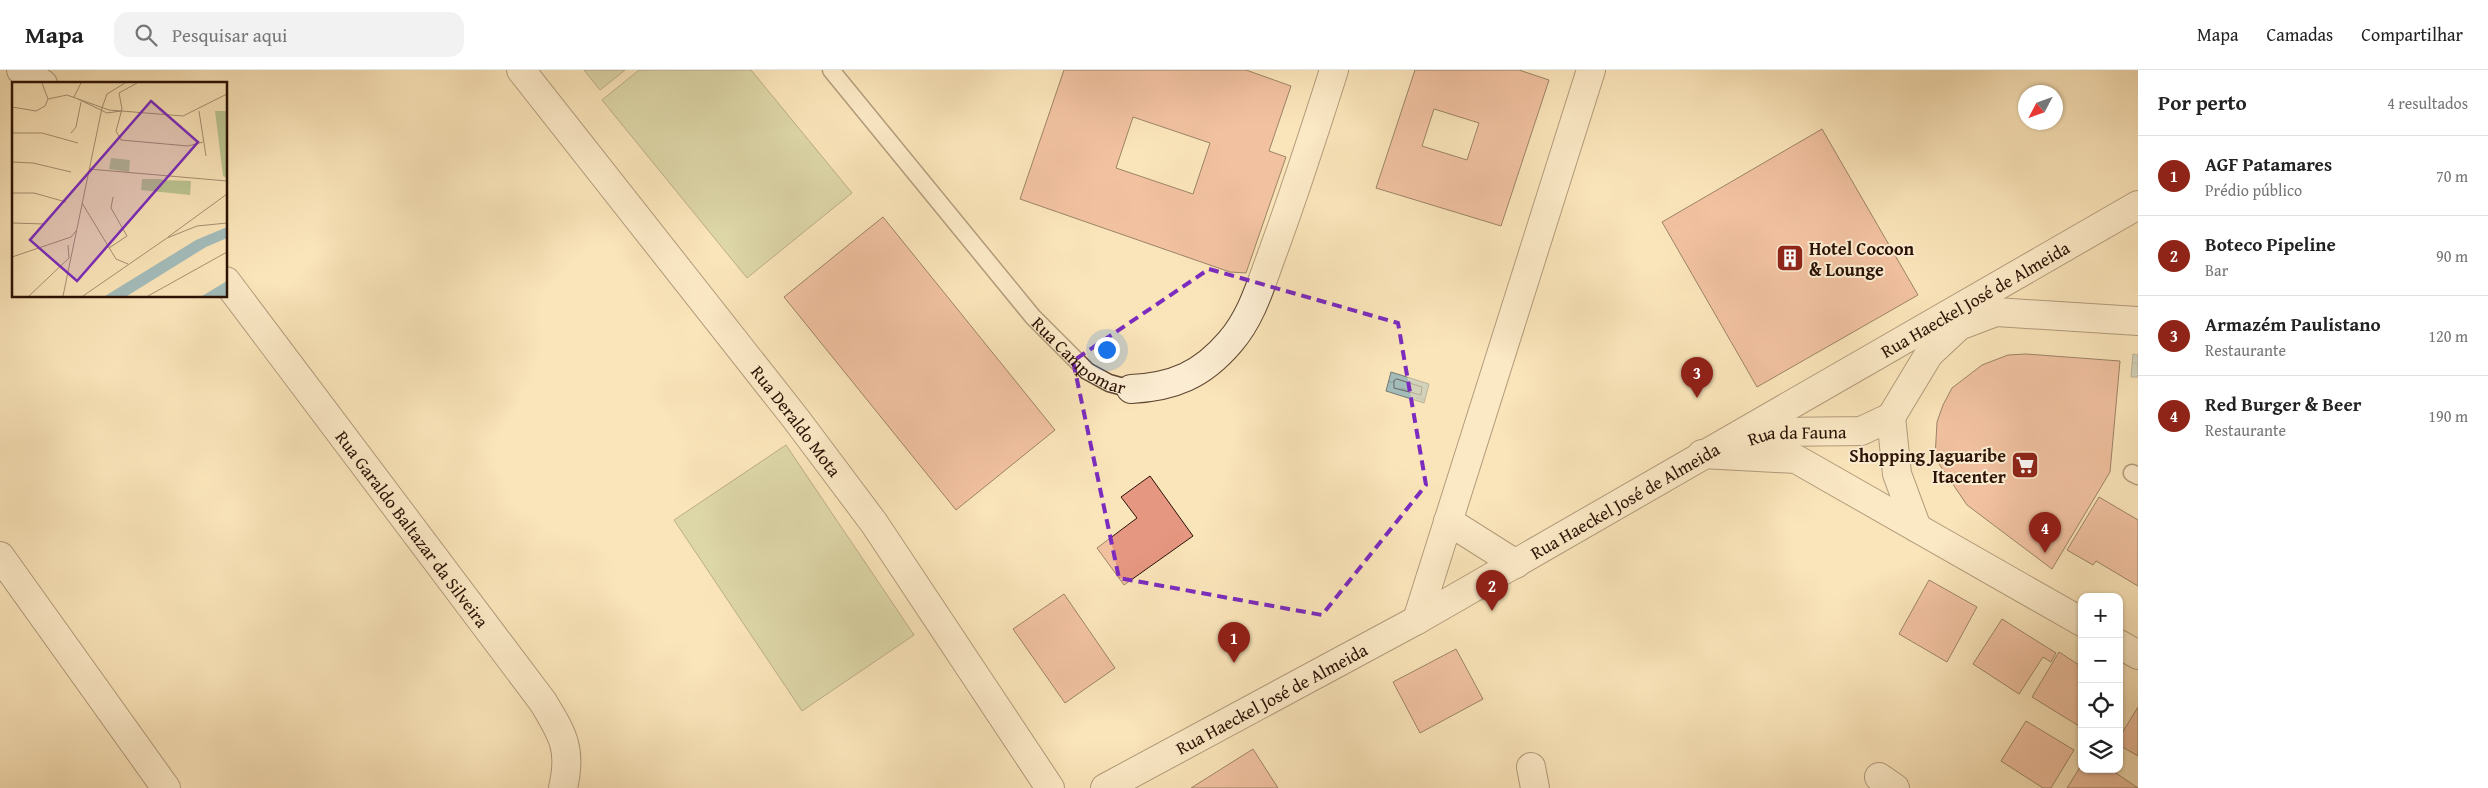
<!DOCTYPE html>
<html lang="pt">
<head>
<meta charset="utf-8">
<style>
  body { margin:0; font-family:"Gentium Book Plus",serif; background:#f2f2f2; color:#222 }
  .controls { position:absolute; right:15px; bottom:15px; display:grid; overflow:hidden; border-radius:10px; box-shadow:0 1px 4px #0004 }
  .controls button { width:45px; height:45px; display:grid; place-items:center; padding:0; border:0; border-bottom:1px solid #e0e0e0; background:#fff; color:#222; font:25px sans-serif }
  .compass { position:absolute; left:2018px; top:15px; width:45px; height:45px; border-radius:50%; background:#fff; box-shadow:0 1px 4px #0004; rotate:229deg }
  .you { position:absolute; left:1106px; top:279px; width:18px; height:18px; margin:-12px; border:4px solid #fff; border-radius:50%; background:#1a73e8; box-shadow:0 0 0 8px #1a73e833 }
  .badge { display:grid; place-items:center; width:32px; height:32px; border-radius:50%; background:#8f2418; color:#fff; font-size:16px; font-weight:700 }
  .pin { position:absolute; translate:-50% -41px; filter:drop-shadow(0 1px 2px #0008) }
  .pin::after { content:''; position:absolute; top:26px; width:18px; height:15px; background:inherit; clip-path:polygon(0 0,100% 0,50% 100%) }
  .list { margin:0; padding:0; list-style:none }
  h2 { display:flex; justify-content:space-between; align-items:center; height:65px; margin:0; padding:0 20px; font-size:21px }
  h2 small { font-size:16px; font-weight:400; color:#767676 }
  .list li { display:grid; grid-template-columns:32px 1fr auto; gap:15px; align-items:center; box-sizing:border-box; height:80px; padding:0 20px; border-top:1px solid #e0e0e0 }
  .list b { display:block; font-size:19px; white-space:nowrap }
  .list p { margin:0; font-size:16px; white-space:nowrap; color:#767676 }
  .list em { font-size:16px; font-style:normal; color:#767676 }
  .icon { flex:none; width:28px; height:28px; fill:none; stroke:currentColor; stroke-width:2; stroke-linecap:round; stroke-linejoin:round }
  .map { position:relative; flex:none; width:2138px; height:718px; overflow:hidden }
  header { display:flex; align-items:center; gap:30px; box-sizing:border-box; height:70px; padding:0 25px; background:#fff; border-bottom:1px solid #e0e0e0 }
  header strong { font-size:24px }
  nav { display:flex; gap:28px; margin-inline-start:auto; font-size:18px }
  .search { width:350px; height:45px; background:#f2f2f2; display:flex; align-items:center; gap:12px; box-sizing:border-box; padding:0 18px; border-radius:15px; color:#767676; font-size:19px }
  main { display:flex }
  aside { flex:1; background:#fff }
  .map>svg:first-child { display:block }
</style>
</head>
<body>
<header>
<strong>Mapa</strong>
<div class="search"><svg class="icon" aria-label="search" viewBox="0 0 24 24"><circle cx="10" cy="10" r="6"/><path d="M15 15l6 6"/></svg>Pesquisar aqui</div>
<nav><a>Mapa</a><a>Camadas</a><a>Compartilhar</a></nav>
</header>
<main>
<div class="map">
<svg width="2138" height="718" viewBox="0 0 2138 718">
  <defs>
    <pattern id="water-ripples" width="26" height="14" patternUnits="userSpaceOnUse" patternTransform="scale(1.25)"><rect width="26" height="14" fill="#a3bcba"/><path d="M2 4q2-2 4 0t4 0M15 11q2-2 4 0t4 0" fill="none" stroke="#8ca19e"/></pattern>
  </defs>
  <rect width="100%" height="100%" fill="#fae4b9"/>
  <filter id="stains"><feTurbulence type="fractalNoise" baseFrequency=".004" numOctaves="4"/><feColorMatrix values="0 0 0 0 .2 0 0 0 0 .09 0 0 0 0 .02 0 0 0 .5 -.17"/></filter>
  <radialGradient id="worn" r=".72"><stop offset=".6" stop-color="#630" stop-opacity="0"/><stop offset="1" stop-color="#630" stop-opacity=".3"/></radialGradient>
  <g fill="#bbc591" stroke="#726b4a">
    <path d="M584 0H625L600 20Z"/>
    <path d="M639 0H751L852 123 747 208 602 30Z"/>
    <path d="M786 375 914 565 802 641 674 450Z"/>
  </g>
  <g fill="url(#water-ripples)" stroke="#737871">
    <path d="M2133 284 2138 285V307H2131Z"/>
    <path d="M1391 302 1429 314 1424 333 1386 321Z"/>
  </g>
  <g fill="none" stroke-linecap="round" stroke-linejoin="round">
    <path stroke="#66665f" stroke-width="1" d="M1397 309 1422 317 1421 325 1394 318V311Z"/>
  </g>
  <g fill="#e69781" stroke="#2a1104" fill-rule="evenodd">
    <path d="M1064 0H1246L1291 16 1269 81 1286 87 1246 203 1230 202 1020 129ZM1133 47 1210 73 1193 124 1116 98Z"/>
    <path d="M1415 0H1519L1549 10 1501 156 1376 118ZM1434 39 1479 53 1467 90 1422 76Z"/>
    <path d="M1822 59 1918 225 1757 317 1662 152Z"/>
    <path d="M883 147 1055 360 956 440 784 227Z"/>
    <path d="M2026 284 2120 291 2110 402 2052 499 1967 435 1935 388 1937 352 1943 335 1952 318 1982 295 2008 285Z"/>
    <path d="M1150 406 1193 466 1124 515 1097 478 1137 448 1121 427Z"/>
    <path d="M2099 427 2138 450V516L2096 491 2093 495 2067 480Z"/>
    <path d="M1929 510 1977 537 1947 592 1899 564Z"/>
    <path d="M1064 524 1115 598 1065 633 1013 559Z"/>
    <path d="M2002 549 2056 583 2051 592 2043 587 2019 624 1973 594Z"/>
    <path d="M1456 579 1483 629 1420 663 1393 612Z"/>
    <path d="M2059 582 2082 597V651L2079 656 2032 627Z"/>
    <path d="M2138 637V686L2119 675V668Z"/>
    <path d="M2026 651 2074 680 2051 718H2043L2001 691Z"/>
    <path d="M1253 679 1278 718H1191Z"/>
    <path d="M2082 694V699H2110L2138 718H2067Z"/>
  </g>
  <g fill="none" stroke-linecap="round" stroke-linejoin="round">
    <g stroke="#5e4631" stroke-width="19">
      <g id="service">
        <path id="s1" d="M831 0 1033 247 1087 301 1109 313 1131 319"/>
        <path d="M2132 403 2138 406"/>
      </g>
    </g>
    <g stroke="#5e4631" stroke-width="30">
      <g id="minor">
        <path d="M21 0 43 14"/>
        <path id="s2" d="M521 0 796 349 874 453 1050 718"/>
        <path id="s3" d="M226 211 543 632C563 665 572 679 563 718"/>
        <path d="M1131 319C1173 317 1202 305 1230 272 1251 248 1260 217 1271 187 1294 125 1314 63 1334 0"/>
        <path d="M1891 347 1929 284 1959 256 1996 242 2138 251"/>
        <path d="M1891 347 1897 404 1917 458"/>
        <path id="s4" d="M1746 370 1770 362 1861 361 1891 347"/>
        <path d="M1702 384 1796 389 2082 552"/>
        <path d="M1448 451 1516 494"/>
        <path d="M0 486 166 718"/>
        <path d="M1417 550 1591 0"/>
        <path d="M2119 574 2138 585"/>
        <path d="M1531 697 1535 718"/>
        <path d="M1879 707 1895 718"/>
        <path id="s5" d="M1105 718 1417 550 2138 135"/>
      </g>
    </g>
    <use href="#service" stroke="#fcedd2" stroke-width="16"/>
    <use href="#minor" stroke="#fcedd2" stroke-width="28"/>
  </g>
  <path d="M0 0H2138V718H0ZM1209 199 1398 253 1426 415 1322 545 1119 508 1073 291Z" fill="#fae4b9" fill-opacity=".55" fill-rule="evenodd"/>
  <path fill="none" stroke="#7b2cbf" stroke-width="4" stroke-dasharray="10 6" stroke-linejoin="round" d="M1209 199 1398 253 1426 415 1322 545 1119 508 1073 291Z"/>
  <defs>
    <g id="building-square" transform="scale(1.4375)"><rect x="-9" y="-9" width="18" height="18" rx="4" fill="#8f2418" stroke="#fcedd2"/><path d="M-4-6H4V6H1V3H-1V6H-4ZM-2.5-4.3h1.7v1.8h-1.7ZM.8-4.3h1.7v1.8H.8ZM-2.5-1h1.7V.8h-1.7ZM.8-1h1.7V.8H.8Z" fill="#fff"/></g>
    <g id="supermarket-square" transform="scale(1.4375)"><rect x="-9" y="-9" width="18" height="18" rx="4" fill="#8f2418" stroke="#fcedd2"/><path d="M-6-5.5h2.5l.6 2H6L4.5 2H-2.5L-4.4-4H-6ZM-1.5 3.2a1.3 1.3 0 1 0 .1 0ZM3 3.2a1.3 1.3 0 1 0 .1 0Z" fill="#fff"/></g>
  </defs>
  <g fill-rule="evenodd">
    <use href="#building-square" x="1790" y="188"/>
    <use href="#supermarket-square" x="2025" y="395"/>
  </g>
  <g text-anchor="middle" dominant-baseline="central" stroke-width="4" stroke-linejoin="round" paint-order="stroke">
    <g font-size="18" font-weight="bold" fill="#2a1104" stroke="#fcedd2" text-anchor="start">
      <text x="1809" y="178">Hotel Cocoon<tspan x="1809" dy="21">&amp; Lounge</tspan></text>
      <text x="2006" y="385" text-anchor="end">Shopping Jaguaribe<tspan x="2006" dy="21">Itacenter</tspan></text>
    </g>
    <g font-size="18" fill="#2a1104" stroke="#fcedd2">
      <text stroke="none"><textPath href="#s5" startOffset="998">Rua Haeckel José de Almeida</textPath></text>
      <text stroke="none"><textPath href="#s1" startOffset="380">Rua Campomar</textPath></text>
      <text stroke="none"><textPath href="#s2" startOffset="446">Rua Deraldo Mota</textPath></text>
      <text stroke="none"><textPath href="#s4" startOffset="52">Rua da Fauna</textPath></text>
      <text stroke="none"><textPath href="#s5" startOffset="594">Rua Haeckel José de Almeida</textPath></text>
      <text stroke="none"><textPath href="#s3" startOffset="310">Rua Garaldo Baltazar da Silveira</textPath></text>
      <text stroke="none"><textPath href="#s5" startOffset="189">Rua Haeckel José de Almeida</textPath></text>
    </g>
  </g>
  <g transform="translate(12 12)">
    <rect width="215" height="215" fill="#fae4b9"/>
    <path d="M203 29H215V96L211 94ZM99 76 118 78 117 90 97 87ZM130 97H150V101V98L179 99 178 113 129 108Z" fill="#bbc591"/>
    <path d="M215 145V156L194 165 115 214H93L184 158ZM215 199V214H190Z" fill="#a3bcba"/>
    <path fill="none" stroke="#a79071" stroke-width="1" d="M30 1 36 17M125 1 107 11 110 27 104 49 109 58 176 64 191 60M62 15 69 1M66 17 95 31 109 29M0 25 24 29 33 24 36 17 55 13 97 28 171 34 215 12M187 29 194 74M0 51H30L66 61M59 51 64 45 69 20M0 80 21 81 59 90M77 87 215 99M0 111H22L54 120M70 121 104 177 116 182M0 141 33 142M156 155 215 112M97 166 115 154 99 126 101 115M0 175 59 155 64 149M17 214 57 176 56 163M51 214 90 26 95 12 113 1M71 214 155 156 185 144 215 141M136 214 215 170"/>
    <path fill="#7b2cbf" fill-opacity="0.15" stroke="#7b2cbf" stroke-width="2.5" d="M139 19 186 60 65 199 18 158Z"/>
    <rect width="215" height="215" fill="none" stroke="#2a1104" stroke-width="2.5"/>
  </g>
  <rect width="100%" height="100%" filter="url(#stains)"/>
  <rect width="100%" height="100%" fill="url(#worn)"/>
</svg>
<div class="controls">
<button>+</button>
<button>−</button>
<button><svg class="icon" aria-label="locate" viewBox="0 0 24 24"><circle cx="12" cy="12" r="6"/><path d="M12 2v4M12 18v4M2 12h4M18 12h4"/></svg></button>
<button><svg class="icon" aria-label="layers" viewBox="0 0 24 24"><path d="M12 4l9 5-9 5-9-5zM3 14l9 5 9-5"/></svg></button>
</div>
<svg class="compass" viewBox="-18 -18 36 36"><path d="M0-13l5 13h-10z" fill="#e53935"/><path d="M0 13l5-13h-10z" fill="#767676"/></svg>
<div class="you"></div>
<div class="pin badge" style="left:1234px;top:593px">1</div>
<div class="pin badge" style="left:1492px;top:541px">2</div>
<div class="pin badge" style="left:1697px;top:328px">3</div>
<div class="pin badge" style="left:2045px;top:483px">4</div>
</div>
<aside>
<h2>Por perto<small>4 resultados</small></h2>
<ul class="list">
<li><span class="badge">1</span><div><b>AGF Patamares</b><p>Prédio público</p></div><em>70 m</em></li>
<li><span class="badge">2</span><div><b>Boteco Pipeline</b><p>Bar</p></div><em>90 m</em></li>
<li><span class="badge">3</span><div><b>Armazém Paulistano</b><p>Restaurante</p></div><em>120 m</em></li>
<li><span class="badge">4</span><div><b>Red Burger &amp; Beer</b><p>Restaurante</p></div><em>190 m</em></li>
</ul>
</aside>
</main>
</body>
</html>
